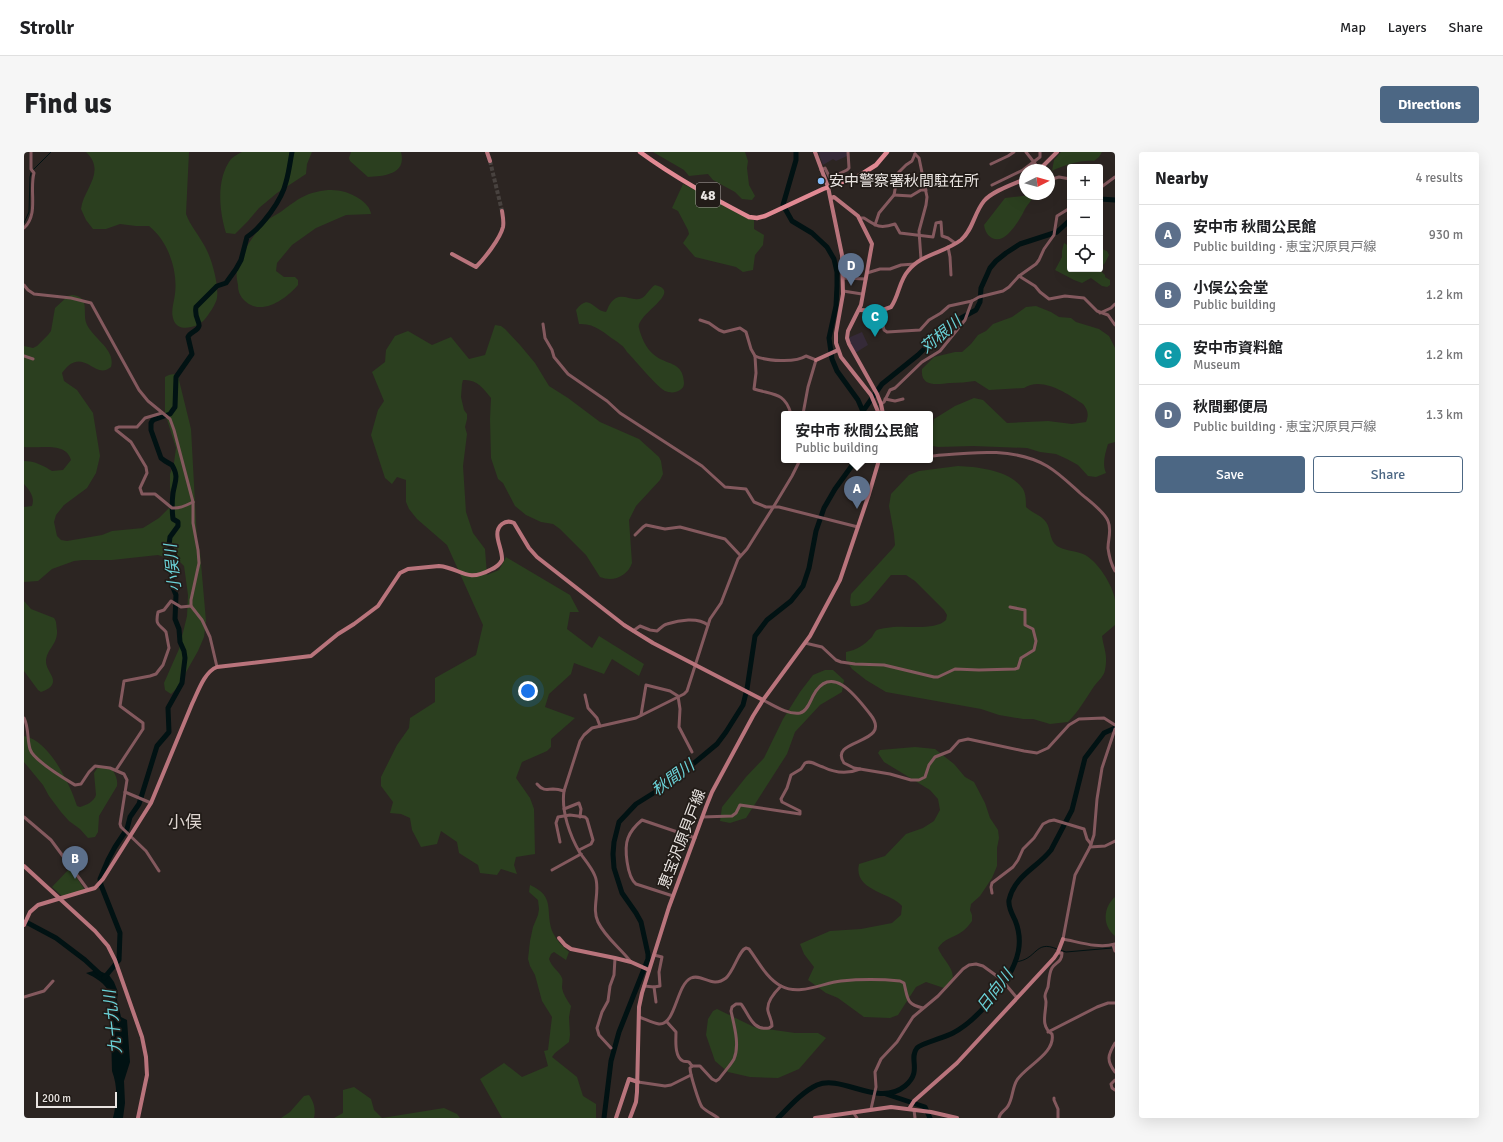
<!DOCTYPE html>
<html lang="en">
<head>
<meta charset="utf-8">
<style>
  body { margin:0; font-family:Signika,"Noto Sans JP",sans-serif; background:#f6f6f6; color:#202124 }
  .controls { position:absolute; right:12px; top:12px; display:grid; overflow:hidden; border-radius:4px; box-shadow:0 4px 16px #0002 }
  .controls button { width:36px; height:36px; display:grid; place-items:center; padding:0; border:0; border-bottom:1px solid #e0e0e0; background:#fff; color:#202124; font:20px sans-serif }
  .compass { position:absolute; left:995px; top:12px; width:36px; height:36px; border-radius:50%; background:#fff; box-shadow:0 4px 16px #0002; rotate:84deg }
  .scale { position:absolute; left:12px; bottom:10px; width:81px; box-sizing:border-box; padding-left:4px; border:2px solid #eae5e2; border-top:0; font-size:11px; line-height:14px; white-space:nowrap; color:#eae5e2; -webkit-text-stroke:3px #221c18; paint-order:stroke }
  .you { position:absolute; left:504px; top:539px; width:14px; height:14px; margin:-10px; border:3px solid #fff; border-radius:50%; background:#1a73e8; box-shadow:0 0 0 6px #1a73e833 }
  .badge { display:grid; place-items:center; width:26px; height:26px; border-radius:50%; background:#4c6784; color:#fff; font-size:13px; font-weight:700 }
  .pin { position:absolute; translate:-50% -33px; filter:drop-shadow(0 1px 2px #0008) }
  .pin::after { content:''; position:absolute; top:21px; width:14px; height:12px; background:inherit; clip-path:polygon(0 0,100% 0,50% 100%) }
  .popup { position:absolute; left:757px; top:259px; width:152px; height:52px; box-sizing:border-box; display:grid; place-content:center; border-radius:4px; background:#fff; filter:drop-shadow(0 1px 3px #0005); font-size:13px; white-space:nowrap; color:#757577 }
  .popup b { font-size:15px; color:#202124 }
  .popup::after { content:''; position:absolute; left:50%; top:100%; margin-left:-8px; border:8px solid transparent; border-top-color:#fff }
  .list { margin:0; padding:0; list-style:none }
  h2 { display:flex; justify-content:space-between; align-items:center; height:52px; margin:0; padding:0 16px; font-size:17px }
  h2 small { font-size:13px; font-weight:400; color:#757577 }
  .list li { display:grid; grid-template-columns:26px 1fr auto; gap:12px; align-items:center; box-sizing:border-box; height:60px; padding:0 16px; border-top:1px solid #e0e0e0 }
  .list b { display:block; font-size:15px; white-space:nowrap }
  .list p { margin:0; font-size:13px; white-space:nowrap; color:#757577 }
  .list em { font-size:13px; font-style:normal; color:#757577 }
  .actions { display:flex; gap:8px; padding:12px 16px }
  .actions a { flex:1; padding:9px 0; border:1px solid #4c6784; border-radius:4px; text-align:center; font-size:14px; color:#4c6784 }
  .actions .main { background:#4c6784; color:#fff }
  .icon { flex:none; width:22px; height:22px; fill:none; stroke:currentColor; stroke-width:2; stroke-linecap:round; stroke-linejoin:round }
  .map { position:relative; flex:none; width:1091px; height:966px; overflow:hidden; border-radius:4px }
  header { display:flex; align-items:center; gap:24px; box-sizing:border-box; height:56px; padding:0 20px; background:#fff; border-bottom:1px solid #e0e0e0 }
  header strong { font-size:19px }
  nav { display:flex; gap:22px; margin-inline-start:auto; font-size:14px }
  .intro { display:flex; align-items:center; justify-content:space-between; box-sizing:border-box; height:96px; padding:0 24px }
  h1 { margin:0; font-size:28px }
  .button { padding:10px 18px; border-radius:4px; background:#4c6784; color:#fff; font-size:14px; font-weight:700 }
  main { display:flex; gap:24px; padding:0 24px }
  aside { flex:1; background:#fff; border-radius:4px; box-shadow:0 4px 16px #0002 }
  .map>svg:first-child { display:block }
</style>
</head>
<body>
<header>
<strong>Strollr</strong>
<nav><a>Map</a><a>Layers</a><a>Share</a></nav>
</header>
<div class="intro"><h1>Find us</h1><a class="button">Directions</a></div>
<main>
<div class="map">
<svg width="1091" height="966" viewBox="0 0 1091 966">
  <rect width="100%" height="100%" fill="#2c2522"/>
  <g fill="#352a38">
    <path d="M794 0H823V4L812 9 809 7 799 13Z"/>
    <path d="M838 180 844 193 831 201 824 186Z"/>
  </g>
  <g fill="#2b3f1f">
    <path d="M62 0H165L162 62C166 73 174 82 180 93 187 104 195 132 193 146 192 152 185 162 181 167 175 175 155 181 150 169 146 160 150 151 151 142 154 118 144 89 125 74H112L96 72 82 77H69L62 68 57 57C59 37 83 20 62 0Z"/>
    <path d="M218 0H288L283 12 282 22 253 41 235 56 224 69 211 82 202 81C195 58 192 27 207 7 210 4 214 2 218 0Z"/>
    <path d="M327 0H377C383 23 359 24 344 25L326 9 325 6Z"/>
    <path d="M629 0H721L724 9 723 16 725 33 731 44 728 48 718 47 711 40 689 28 684 22 665 24 660 18Z"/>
    <path d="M1037 0H1078L1075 5 1070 9C1056 8 1041 13 1028 19L1030 8Z"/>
    <path d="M659 32 730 68V77L740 83 739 93 731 103 729 118 719 120 712 115 671 105 659 91 665 82 664 78 654 59 648 56Z"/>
    <path d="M304 38C308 38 313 38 317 39 327 41 346 50 347 62L322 63 292 76 268 93 253 111 252 119 260 125H271L274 128V133C263 146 238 165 221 149 216 144 214 140 214 133 213 128 212 123 213 118 215 103 233 77 245 67 249 64 254 62 258 59 274 47 283 40 304 38Z"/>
    <path d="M1009 43C1007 51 1003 52 1000 59 996 67 991 75 984 82 974 92 962 87 960 73L981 46Z"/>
    <path d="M1040 91 1045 94C1045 102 1046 109 1046 117H1075L1081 123V125L1086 128V133L1083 135 1078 134 1067 126 1058 131 1050 128 1031 118 1038 105V99Z"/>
    <path d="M1078 97 1083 99 1085 103 1081 111 1076 116V100Z"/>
    <path d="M631 133C660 140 612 162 615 176 617 185 622 196 629 202 642 214 659 208 660 231 660 234 659 236 656 238 652 241 646 241 641 239 632 234 612 209 603 200 599 193 597 193 592 189 580 181 571 171 555 172L552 158C566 140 569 159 582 160 584 157 584 154 586 152 596 137 607 151 618 146 623 143 626 136 631 133Z"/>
    <path d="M48 143C68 145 57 161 63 173 70 187 92 198 87 215 71 228 63 199 44 214 42 216 40 218 38 221L40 229 53 238 69 261 76 304 72 321 63 336 40 353 32 363 30 370 33 384 37 388 43 389 78 383 88 379 119 376 135 366 146 355 148 351 146 335V322L150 311 152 296 141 261V225C145 222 151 221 154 224L167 277 173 388 176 400 182 469 180 485 174 499 153 536 147 542 141 538 140 531 155 497 163 464 164 443 161 421 160 414 156 410 134 403 88 408H59L50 409 28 417 14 429 0 430V355L8 354C11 345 6 339 0 332V309C11 309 20 314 28 319L39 318 47 308C42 289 15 297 0 295V194L9 196 13 194 24 183 27 179 31 156 44 144Z"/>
    <path d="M1012 154 1027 160 1035 165 1047 166 1052 170 1075 177 1085 184 1091 196V290L1084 292C1081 302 1078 312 1082 321L1072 325 1064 324 1054 313 1043 307 1032 302 1016 300 1003 296 949 294 914 295 909 294 907 289 910 267 931 254 950 246 959 248 983 271 1024 269 1048 272 1062 270C1065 263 1064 258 1059 252 1044 242 1018 224 1000 236L965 238 951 229C943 230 935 231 926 231 914 232 896 236 898 217L910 205 931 200H938L947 192 954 183 962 179 969 172 988 165 1002 155Z"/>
    <path d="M471 173 477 174 481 177 496 193 511 211 525 234 544 246 576 270 615 287 635 305 637 309 639 322 636 328 612 354 605 368 608 411C603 425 589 430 576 425L562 403 536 377 529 372 517 370 502 363 491 354 479 331 474 327 467 306 466 267 467 246C459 236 453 227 439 228L438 232 437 245 440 258 443 262V267L441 275 443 282 439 314 442 360 449 381 461 397 463 423 475 418 482 405 546 443 555 460H546L543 477 568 496 575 484 620 512 615 524 588 507 580 522 550 511 547 522 525 542 521 555 551 566 527 587V595L523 599 498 610 492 626 506 646 510 657 511 702 492 705 490 713 493 722 477 717 473 723 456 721 454 713 435 701 433 690 417 679 413 692 397 695 388 678 386 666 377 662 366 661 369 650 357 634V625L373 593 385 576 386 566 411 550V526L452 503 459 473 423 393 393 367 385 357 382 350V328L373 325 368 332 361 326 347 283 354 258 360 249 348 220 361 210 362 198 371 184 384 179 408 193 427 185 445 207 461 203Z"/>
    <path d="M934 314C954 315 986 318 999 337 1002 342 1002 350 1002 355 1008 361 1017 363 1022 370 1027 377 1025 388 1033 394 1038 398 1052 399 1059 402 1073 408 1089 433 1091 448 1091 456 1091 465 1091 473L1078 484C1080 498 1084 502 1081 518 1080 524 1075 528 1071 533 1062 546 1055 559 1044 570L1026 572 1009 567H999L975 563 957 557 862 540 842 528 828 517 822 508V500C833 498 840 493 848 485 849 483 851 479 853 478 855 477 860 476 862 476 880 472 909 480 922 468L923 463 920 458 891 429 882 423H867L845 449C840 452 834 455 827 454L826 450 827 442 869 396 871 393 870 382 865 354 867 342 885 323 895 319Z"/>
    <path d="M0 449 7 457 30 466C33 470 32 473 33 478 34 493 22 497 22 510 22 517 30 524 29 530 28 536 22 538 17 540L14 538 0 519Z"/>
    <path d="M801 518H809L820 528 818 540 796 553 771 580 763 602 722 666 706 671 696 669 698 655 722 625 740 606 759 567 776 540 789 523Z"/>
    <path d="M0 584C25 588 46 632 53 654L56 655C62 653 70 650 72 643L70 621 74 615 88 617C91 622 94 627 93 634L75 664 74 680 71 685 64 686 56 677 45 669 37 660 25 644 19 633 0 610Z"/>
    <path d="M891 595 911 597 930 612 941 625 950 630 961 651 966 666 974 678 975 686 973 696V714L968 726 956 744 947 752 946 758 948 763V769C945 773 941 778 936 781 928 786 920 787 914 796 920 811 938 821 923 837L902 830 892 835 874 863 866 866 840 865 814 846 802 841 784 828 790 815 780 802 776 792 806 779 837 777 868 771 877 763 878 754C866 740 829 739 835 712L861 704 882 682 899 676 910 669 916 658 914 647 906 638 860 610 854 601 856 598Z"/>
    <path d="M46 716 61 738 38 744 28 735Z"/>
    <path d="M506 733C533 745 520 760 529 781 533 789 539 795 545 800L542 808 530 800 527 802 525 807C528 816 535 819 538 826 539 829 538 832 538 836 539 842 543 848 547 854L545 865 546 883 545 890 531 901 528 905 553 925 559 944 572 952V966H478L456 927 480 911 498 925 524 914 520 899 524 898 528 865 518 849 511 823 506 814 504 807 506 789 509 775 514 763 515 757 514 748 505 740Z"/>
    <path d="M1091 745V784C1078 774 1079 755 1091 745Z"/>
    <path d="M693 857 730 875 771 881H794L802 886 775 917 754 926 726 925 704 920 691 909 682 883 684 867 689 859Z"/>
    <path d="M330 935 347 947 350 958 358 966 420 956 433 962 436 966H310L319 961V938Z"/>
    <path d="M285 943C290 950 292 958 290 966H257L266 960 280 944Z"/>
  </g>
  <path fill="#011213" d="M73 818 85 823 90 830 94 840 93 848 97 865 103 868 106 910 100 929 101 951 99 966H89C93 950 94 935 88 919L86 842C81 831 72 826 62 821Z"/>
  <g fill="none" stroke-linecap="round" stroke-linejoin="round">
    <g stroke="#011213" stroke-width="1">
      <path d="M9 18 27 0"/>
      <path d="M0 71 5 60 6 25 7 21"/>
      <path d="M1036 798 1042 800 1088 796"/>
      <path d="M991 810C1014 808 1010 787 1033 797"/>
    </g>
    <g stroke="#011213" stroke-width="5">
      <path d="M772 0V8L759 53 768 69 788 81 803 95 810 107 813 120V134L812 154 805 186 808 207 813 219 834 248 840 262"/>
      <path d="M1076 47 1091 48"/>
      <path d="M839 259 858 232 894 203 926 172 952 158 956 150 957 136 962 125 966 116 972 109 982 101 996 92 1033 80 1046 68"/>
      <path d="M0 769 32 786 61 808 76 822"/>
      <path d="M80 826 95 808 96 781 77 733 76 727 84 708 91 695 103 677 106 665 115 652 133 594 145 580 144 556 158 531 161 506 160 499 156 490 155 477 151 467 152 443 148 433V418L152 409 151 404 145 393 146 385 154 374V370L149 367C148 359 148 349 149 341 151 329 155 325 148 313L141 309 137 306 127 278V271L129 268 146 262 151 255 152 225 168 202 164 185C166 180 174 179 175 174 176 169 170 166 172 155L193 134 202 131 212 117 217 108 223 85C238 75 258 48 262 30 265 20 266 10 268 0"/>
      <path d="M862 942 901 955 906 966"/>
      <path d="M580 966 587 909 595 880 624 807V802L617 770 612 761 598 741 590 716 589 702 590 690 595 670 612 652 644 632 657 622 693 592 702 580 719 553 723 537 731 484 743 468 767 449 779 434 785 416 792 379 800 356 811 337 832 308"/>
      <path d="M754 966C765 955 778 940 793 933 818 922 854 956 881 934 899 919 884 907 893 896 896 892 922 885 929 881 950 870 968 848 982 828 994 809 1000 790 991 768 988 762 984 755 985 748 991 723 1013 716 1027 698L1048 658 1061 606 1080 581 1091 576"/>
    </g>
    <path stroke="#48423f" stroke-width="4" stroke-dasharray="4 2" stroke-linecap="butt" d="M466 9 478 59"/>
    <g stroke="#84595e" stroke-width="3">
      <path d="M1002 0 1016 18"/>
      <path d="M891 2 895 6 903 45 902 53 895 79 897 107"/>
      <path d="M967 12 984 4 990 0"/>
      <path d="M797 18 801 16 806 26 823 18 825 16 824 0"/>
      <path d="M1025 28 1035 25 1046 27"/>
      <path d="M968 33 999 18 1016 5V0"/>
      <path d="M1076 36 1091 25"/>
      <path d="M870 43 887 44 897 38H902"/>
      <path d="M836 66H840C852 74 856 77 871 72L876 81 909 85 912 71 917 70 918 84 924 86 931 91"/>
      <path d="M851 73 855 61 870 43 874 21 882 13 888 9 891 2"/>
      <path d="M0 76C15 62 5 39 10 21L7 17V0"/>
      <path d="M924 95 926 105 927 123"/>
      <path d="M843 121 856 117H866L877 113 891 112"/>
      <path d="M995 124 1011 134 1016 140 1025 147 1041 144 1060 146 1073 159 1084 163 1091 173"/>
      <path d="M819 126 842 127"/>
      <path d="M0 133 4 138 10 142 47 146 67 151 115 238 124 249 146 267 150 278 169 350V371L174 398 175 411 167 448V454L178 468 186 485 193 515"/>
      <path d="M819 139 838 142"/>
      <path d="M856 159 860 178 863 180 896 178 905 168 917 161 925 154 948 149 955 145 979 139 985 135 995 124 1012 112 1015 108 1020 97 1030 83 1033 64 1046 56"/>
      <path d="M1076 161 1087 156 1091 152"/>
      <path d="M676 168 685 171 695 178 700 180 716 176 722 180 727 197 731 204 732 221 730 237C749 243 761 240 767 262"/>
      <path d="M519 172 521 186 528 198 530 205 544 222 583 249 596 261 678 314 701 335 722 337 730 350 742 355H755L834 375"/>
      <path d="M0 204 9 207"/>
      <path d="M731 204C742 209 772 211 782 204L792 208 784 235 779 262"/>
      <path d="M861 247 871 249 879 247"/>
      <path d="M857 252 860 250 866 238 871 236 898 210 916 199 941 168 948 149"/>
      <path d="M138 261 121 266 113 275H95L92 276V278L107 290 122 315 123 321 116 336 118 342H131L148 356C156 357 163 353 169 350"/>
      <path d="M906 304C943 301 989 294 1023 314 1035 321 1046 332 1056 341 1064 348 1080 359 1084 369 1088 378 1084 387 1084 396 1085 404 1087 412 1091 419"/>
      <path d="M611 383 619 375 622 373 641 377 656 375 701 387 716 403"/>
      <path d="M609 479 616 474 626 478 633 479C636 477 639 473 643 472 655 468 674 465 684 473"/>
      <path d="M781 491 798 495 812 508 817 510 831 512 860 513 910 525H914L931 517 955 518 991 517 994 516 997 506 1010 498 1012 489 1009 477 1001 473V458L986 455"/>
      <path d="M561 543 564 556 573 566 576 574"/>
      <path d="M739 548C749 553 764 563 776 561 783 559 786 550 789 544 807 510 832 544 846 562 871 593 803 586 820 611L830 616 866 622 887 628H895L901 625 905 613 911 605 926 599 935 589 944 587 1000 599 1013 601 1024 596 1045 573 1055 567 1080 566 1091 573"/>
      <path d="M617 563 622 533 646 539 654 544 656 557 655 575 668 600"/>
      <path d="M0 566C5 576 3 587 6 597 9 608 41 627 51 633L57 632 65 620 71 614 86 616 100 622 103 628 96 672 97 675 122 699 135 719"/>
      <path d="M1091 577 1078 616 1073 647 1070 683 1066 695 1051 723 1039 787C1055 790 1075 797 1091 792"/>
      <path d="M92 618 119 577V571L96 554 100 529 126 524 132 522 135 518 139 513 145 496 142 480C135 472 131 474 134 460L140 458 147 449 157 455 167 454"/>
      <path d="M513 632C518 638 521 638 529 637 532 637 537 638 540 639"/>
      <path d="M101 640 127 651"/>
      <path d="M540 657 555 651 557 657 556 665"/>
      <path d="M0 665 27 688 64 738"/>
      <path d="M678 665 708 664 712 661 716 653 776 662V659L758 650 757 647 763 636 767 623 777 617 781 611C787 608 792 613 799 615 811 621 824 622 836 617"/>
      <path d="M536 690 532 671 534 665 546 663 561 665 563 667 569 688 567 692 555 698"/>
      <path d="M1066 695 1081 694 1091 689"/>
      <path d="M528 718 557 702"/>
      <path d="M968 741 967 735 968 731 989 715 994 708 999 697 1010 686 1019 672 1025 669 1030 668 1060 677 1063 687 1067 692"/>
      <path d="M649 744 612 732C603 725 600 696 604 686 607 678 612 673 618 668L671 686"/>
      <path d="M1089 793 1091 799"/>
      <path d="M630 803 638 805 635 820 636 834 630 835"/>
      <path d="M607 810C597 797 581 785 574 770 567 756 577 738 571 724 568 716 561 708 556 701 546 684 537 659 540 639L556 589 560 583 568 576 612 566 660 542 663 539 686 467 697 451 714 407 723 397 750 354 768 324 776 308"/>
      <path d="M620 834 630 835 632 850"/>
      <path d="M0 845 20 839 29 829"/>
      <path d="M615 865C621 867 629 871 635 872 652 873 652 833 667 826 678 821 688 837 702 826 710 819 715 798 722 796L725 797C734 809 743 827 757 834 776 844 798 831 817 829 837 827 856 827 876 829L880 831C884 847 882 852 899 856"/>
      <path d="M643 870 652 880C652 887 650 905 659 909 661 910 663 909 665 910L668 914"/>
      <path d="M1024 880 1073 855 1084 851H1091"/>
      <path d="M1091 891C1084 903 1082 908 1091 920"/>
      <path d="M587 896 575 883 573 876 578 860 584 849 586 834 590 823 591 806"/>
      <path d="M668 914H676L688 927 692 929 695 927C700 920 706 914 710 907 716 893 710 873 707 859L708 855 712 852H717C725 862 728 879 745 876L748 874C748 868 745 864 744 859 742 850 751 840 757 834"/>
      <path d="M668 914 666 916C666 922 675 951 678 955 683 960 689 962 694 966"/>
      <path d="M1091 928 1087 932 1088 936 1091 938"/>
      <path d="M614 930 641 934 647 933 667 923"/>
      <path d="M1030 946V948L1034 957V966"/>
      <path d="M847 957 852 935 851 920 857 907 873 890 889 865 914 844 939 817 945 813 952 812 959 814 977 827 993 846"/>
      <path d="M890 958 891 966"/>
      <path d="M829 960 833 966"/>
      <path d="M975 966C976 960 981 959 984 954 989 946 988 936 993 928 1002 914 1032 901 1028 882 1016 874 1022 861 1022 850 1022 848 1021 846 1021 844 1021 841 1023 838 1024 835 1025 829 1025 821 1028 816 1032 810 1038 810 1038 801H1034"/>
    </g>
    <g stroke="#b9747c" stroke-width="4">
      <path d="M463 0 466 9"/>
      <path d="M791 0 804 35 818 103 819 142 812 181V191L817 205 847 243 855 262"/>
      <path d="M1015 18 1033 0"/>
      <path d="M807 46 810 45 834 64 848 92 837 153 824 179 823 186 825 192 853 242 857 252 859 262"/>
      <path d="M428 102 452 115C460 107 476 87 479 75 480 70 479 65 478 59"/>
      <path d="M835 158 856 159 867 155C875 144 875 129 884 119 897 102 920 101 937 88 949 78 950 61 960 49 968 39 990 32 1001 27"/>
      <path d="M792 208 814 198"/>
      <path d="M0 714 71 779 84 794 91 808 118 885 122 905 123 923 114 966"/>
      <path d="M0 773 6 760 14 753 64 738 71 736 79 727 127 651 168 552C174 540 180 520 193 515L287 504 314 482 330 472 354 454 376 421 384 417 415 414C437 416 442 431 466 418 471 416 475 414 478 408 479 396 467 381 478 372 482 369 486 369 490 371L505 396 513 405 600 473 629 491 739 548"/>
      <path d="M535 786 541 793 547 797 591 806 607 810 625 818"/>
      <path d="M885 957 890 949 933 911 1030 806 1034 800 1039 787"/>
      <path d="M592 966 605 927 614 930"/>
      <path d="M606 966 612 950 613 940 615 855 618 841 645 755 682 655 688 640 729 564 739 548 786 484 816 428 845 342 855 308"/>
      <path d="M791 966 867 955 907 960 933 966"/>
    </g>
    <path stroke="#e18993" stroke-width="4.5" d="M616 0C650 25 687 45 725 65L733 66 741 64 799 37 833 25 852 13 863 0"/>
  </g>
  <circle fill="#82bcfa" stroke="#221c18" stroke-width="1.5" cx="797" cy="29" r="4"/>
  <g text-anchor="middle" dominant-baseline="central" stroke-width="3.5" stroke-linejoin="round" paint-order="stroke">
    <rect fill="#221c18" stroke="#aea9a5" stroke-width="1" x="672" y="31" width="24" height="24" rx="3"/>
    <g font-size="14" font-weight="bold" fill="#eae5e2">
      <text x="684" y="43">48</text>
    </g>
    <g font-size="15" fill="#eae5e2" stroke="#221c18" text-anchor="start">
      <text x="805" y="29">安中警察署秋間駐在所</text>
    </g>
    <g font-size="15" fill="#eae5e2" stroke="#221c18">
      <text transform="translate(658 687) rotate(-69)">恵宝沢原貝戸線</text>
    </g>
    <g font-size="16" font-style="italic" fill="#6ad2d8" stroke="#221c18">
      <text transform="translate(917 183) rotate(-40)">苅根川</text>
      <text transform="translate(149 416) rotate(-96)">小俣川</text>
      <text transform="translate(649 626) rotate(-36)">秋間川</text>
      <text transform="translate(971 839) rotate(-53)">日向川</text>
      <text transform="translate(89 870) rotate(-96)">九十九川</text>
    </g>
    <g font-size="17" fill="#ded5d0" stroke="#221c18">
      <text x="161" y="670">小俣</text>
    </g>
  </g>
</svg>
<div class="controls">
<button>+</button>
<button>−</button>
<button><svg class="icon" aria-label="locate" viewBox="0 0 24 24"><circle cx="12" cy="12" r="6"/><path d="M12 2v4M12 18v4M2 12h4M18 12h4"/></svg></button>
</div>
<svg class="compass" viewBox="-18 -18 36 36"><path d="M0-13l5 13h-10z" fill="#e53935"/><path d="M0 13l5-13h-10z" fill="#757577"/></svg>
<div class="scale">200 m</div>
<div class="you"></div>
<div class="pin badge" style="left:833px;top:357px;background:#5c6f8a">A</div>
<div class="popup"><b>安中市 秋間公民館</b>Public building</div>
<div class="pin badge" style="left:51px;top:727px;background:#5c6f8a">B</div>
<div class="pin badge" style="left:851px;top:185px;background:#0f9aa8">C</div>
<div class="pin badge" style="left:827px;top:134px;background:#5c6f8a">D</div>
</div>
<aside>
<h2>Nearby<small>4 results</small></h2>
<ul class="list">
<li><span class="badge" style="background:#5c6f8a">A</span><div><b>安中市 秋間公民館</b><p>Public building · 恵宝沢原貝戸線</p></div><em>930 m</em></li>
<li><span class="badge" style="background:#5c6f8a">B</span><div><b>小俣公会堂</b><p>Public building</p></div><em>1.2 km</em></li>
<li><span class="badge" style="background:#0f9aa8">C</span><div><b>安中市資料館</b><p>Museum</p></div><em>1.2 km</em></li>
<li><span class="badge" style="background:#5c6f8a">D</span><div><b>秋間郵便局</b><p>Public building · 恵宝沢原貝戸線</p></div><em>1.3 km</em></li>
</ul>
<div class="actions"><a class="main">Save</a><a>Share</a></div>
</aside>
</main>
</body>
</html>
